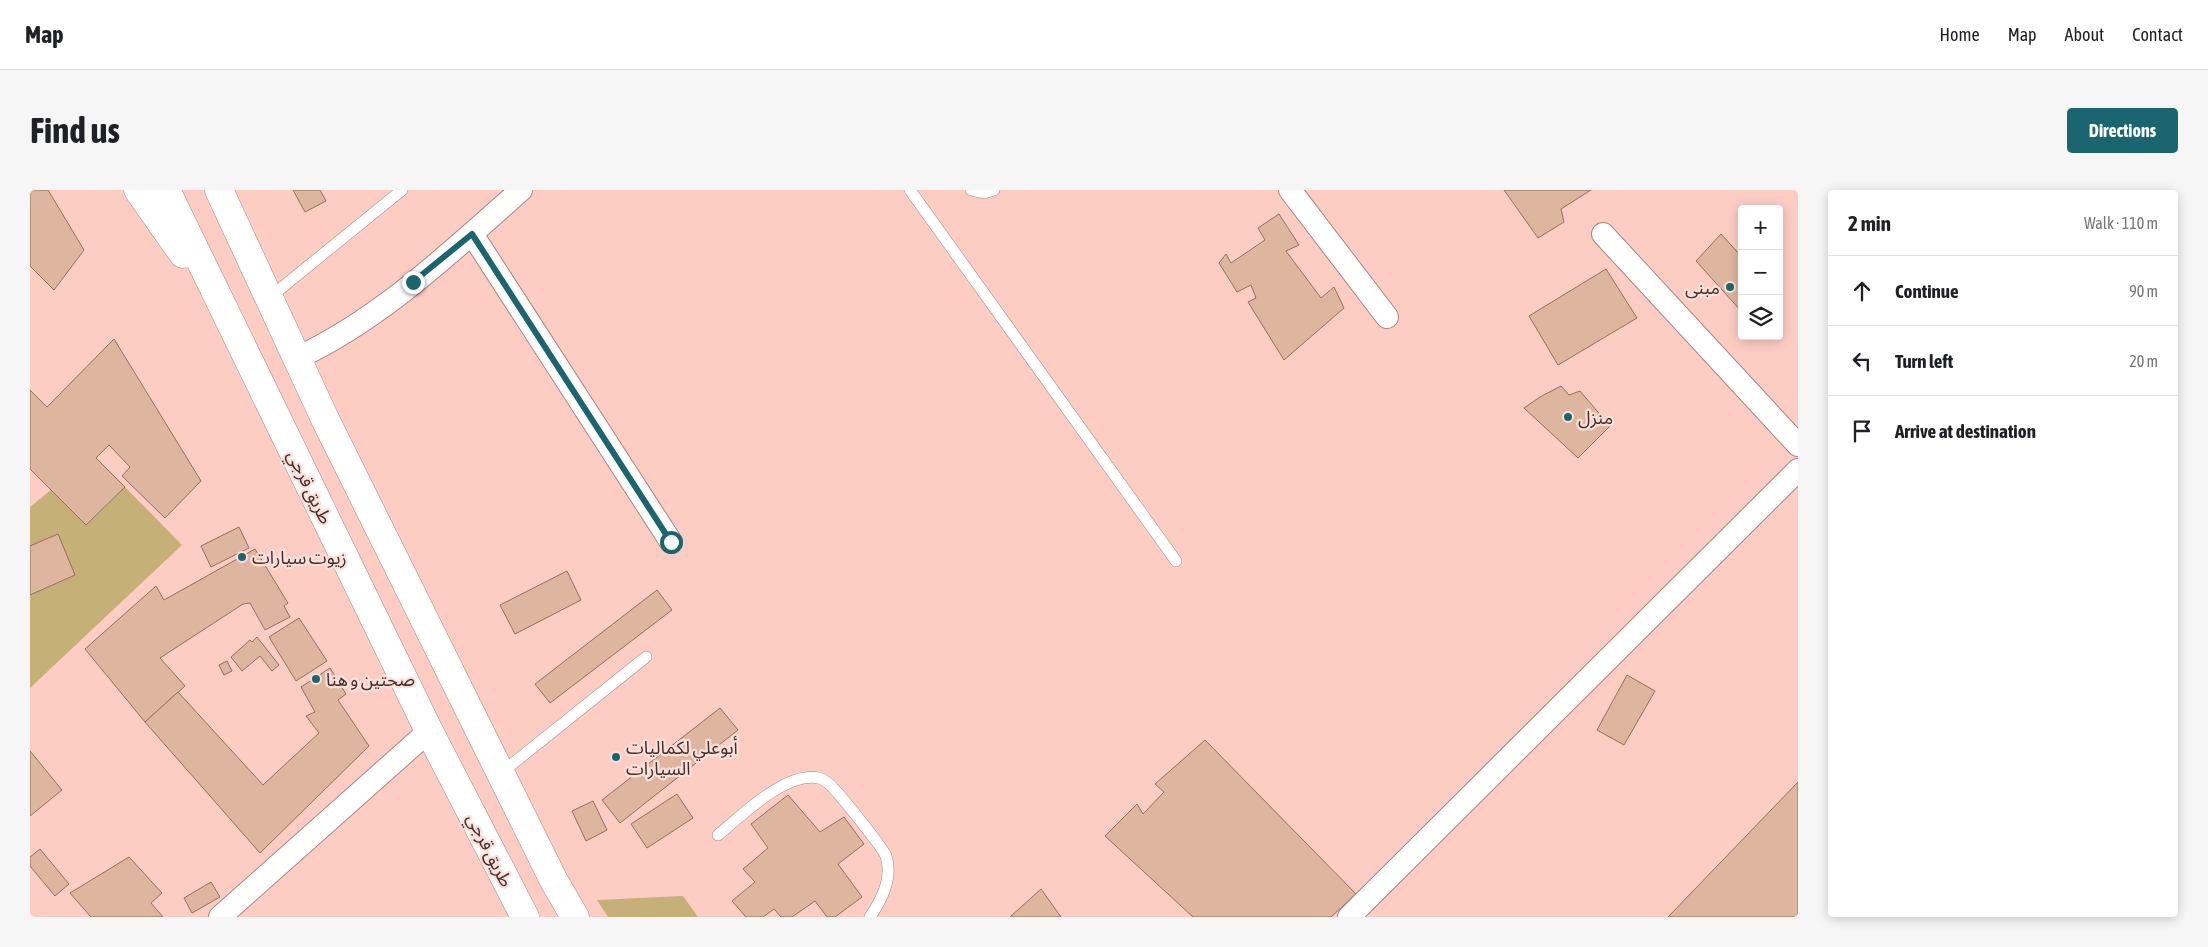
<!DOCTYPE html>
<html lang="en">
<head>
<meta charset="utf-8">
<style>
  body { margin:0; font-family:"Asap Condensed","Noto Sans Arabic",sans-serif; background:#f6f6f6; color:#202124 }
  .controls { position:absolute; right:15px; top:15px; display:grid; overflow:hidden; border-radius:5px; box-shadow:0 2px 12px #0003 }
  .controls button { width:45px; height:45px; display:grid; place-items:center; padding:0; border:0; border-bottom:1px solid #e0e0e0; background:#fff; color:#202124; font:25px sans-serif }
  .stop { position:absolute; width:15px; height:15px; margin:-11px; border:4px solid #1b6571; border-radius:50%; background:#fff }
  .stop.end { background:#1b6571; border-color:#fff; box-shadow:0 1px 5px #0008 }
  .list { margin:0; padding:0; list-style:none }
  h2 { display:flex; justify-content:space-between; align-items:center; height:65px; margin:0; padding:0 20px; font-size:21px }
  h2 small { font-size:16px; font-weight:400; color:#757577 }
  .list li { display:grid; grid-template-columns:32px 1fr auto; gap:15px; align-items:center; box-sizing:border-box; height:70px; padding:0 20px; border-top:1px solid #e0e0e0 }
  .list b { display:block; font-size:19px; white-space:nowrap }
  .list em { font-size:16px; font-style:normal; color:#757577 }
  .icon { flex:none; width:28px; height:28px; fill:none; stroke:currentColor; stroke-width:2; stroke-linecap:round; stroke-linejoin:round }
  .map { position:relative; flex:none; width:1768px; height:727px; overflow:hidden; border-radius:5px }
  header { display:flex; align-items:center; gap:30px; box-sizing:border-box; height:70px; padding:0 25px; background:#fff; border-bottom:1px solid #e0e0e0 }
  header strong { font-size:24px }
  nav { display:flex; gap:28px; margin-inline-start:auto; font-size:18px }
  .intro { display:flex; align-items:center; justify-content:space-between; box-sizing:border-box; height:120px; padding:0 30px }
  h1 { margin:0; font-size:35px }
  .button { padding:12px 22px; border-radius:5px; background:#1b6571; color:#fff; font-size:18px; font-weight:700 }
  main { display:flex; gap:30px; padding:0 30px }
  aside { flex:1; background:#fff; border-radius:5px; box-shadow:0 2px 12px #0003 }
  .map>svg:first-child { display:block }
</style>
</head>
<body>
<header>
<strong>Map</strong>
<nav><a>Home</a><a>Map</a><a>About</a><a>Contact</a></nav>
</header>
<div class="intro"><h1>Find us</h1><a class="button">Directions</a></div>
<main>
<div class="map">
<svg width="1768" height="727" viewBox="0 0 1768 727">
  <rect width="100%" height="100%" fill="#fdcdc4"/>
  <g fill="#c5b177">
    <path d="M95 297 152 355 0 498V317L21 300 56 335Z"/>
    <path d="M653 706 668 727H578L567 710Z"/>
  </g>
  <g fill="#deb6a0" stroke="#946f5a">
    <path d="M0 0H18L54 60 24 100 0 76Z"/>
    <path d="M263 0H290L296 11 275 22Z"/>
    <path d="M1474 0H1561L1531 19 1534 32 1508 48Z"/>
    <path d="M1249 24 1269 55 1256 61 1291 108 1304 97 1314 118 1254 170 1218 112 1226 108 1221 95 1207 102 1189 73 1196 64 1201 73 1235 50 1228 38Z"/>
    <path d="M1691 44 1712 67V122L1666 71Z"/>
    <path d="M1576 79 1607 128 1528 175 1499 126Z"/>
    <path d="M84 149 171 291 135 328 92 286 100 277 79 255 66 268 95 297 56 335 0 279V200L17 217Z"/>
    <path d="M1531 196 1539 205 1550 201 1580 236 1548 268 1494 218 1510 207Z"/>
    <path d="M209 337 219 358 181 377 171 356Z"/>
    <path d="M28 344 45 385 0 405V356Z"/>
    <path d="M225 359 258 413 254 416 260 427 235 440 220 413 213 414 130 468 155 496 115 532 55 459 126 396 134 410Z"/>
    <path d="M537 381 551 410 485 444 470 415Z"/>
    <path d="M627 400 642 420 520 513 505 494Z"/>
    <path d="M269 428 297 471 266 491 239 447Z"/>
    <path d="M227 447 249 475 242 481 230 466 212 481 201 467 220 450 222 452Z"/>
    <path d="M197 471 202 481 194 485 189 475Z"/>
    <path d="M300 478 316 504 308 510 339 556 230 663 115 532 148 502 233 595 289 543 276 526 285 522 271 497Z"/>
    <path d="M1597 485 1625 501 1594 555 1567 540Z"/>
    <path d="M690 518 708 540 590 633 572 610Z"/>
    <path d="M1175 550 1326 704 1301 727H1163L1075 646 1107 614 1113 624 1134 602 1125 594Z"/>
    <path d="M0 561 32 600 0 626Z"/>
    <path d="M1768 592V727H1638Z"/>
    <path d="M647 604 663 628 617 658 601 634Z"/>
    <path d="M758 605 790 642 814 627 834 654 808 674 832 707 805 727H797L785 711 762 727H751L744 719 733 727H716L702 711 725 692 713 679 738 658 721 634Z"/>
    <path d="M563 611 577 640 556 651 542 621Z"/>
    <path d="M10 659 39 694 25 706 0 676V667Z"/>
    <path d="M99 667 132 703 121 713 133 727H61L40 703Z"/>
    <path d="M181 692 190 707 162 723 154 708Z"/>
    <path d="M1011 699 1031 727H980Z"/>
  </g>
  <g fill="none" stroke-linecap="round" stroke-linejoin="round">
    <g stroke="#ae837a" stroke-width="12">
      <g id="lane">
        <path d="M880 0 1146 371"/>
        <path d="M941 0 954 3 964 0"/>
        <path d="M239 108 372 0"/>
        <path d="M471 583 616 467"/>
        <path d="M688 645C711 626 756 581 789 588 794 589 801 595 804 599 812 607 853 658 856 666 863 688 852 709 840 727"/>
      </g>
    </g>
    <g stroke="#ae837a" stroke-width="24">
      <g id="street">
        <path d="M1260 0 1357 127"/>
        <path d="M442 44 641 352"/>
        <path d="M1573 44 1768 255"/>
        <path d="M267 168C351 129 422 61 491 0"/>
        <path d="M190 727 399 541"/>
        <path d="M1319 727 1768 280"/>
      </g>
    </g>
    <g stroke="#ae837a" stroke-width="29">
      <g id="highway">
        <path d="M108 0 153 64"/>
        <path d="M136 0 399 541 495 727"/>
        <path d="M189 0 296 231 524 691 545 727"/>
      </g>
    </g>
    <use href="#lane" stroke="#fff" stroke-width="11"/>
    <use href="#street" stroke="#fff" stroke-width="22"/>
    <use href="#highway" stroke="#fff" stroke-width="28"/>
  </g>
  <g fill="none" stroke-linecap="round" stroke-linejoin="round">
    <path stroke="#1b6571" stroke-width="6" d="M383 92 442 44 641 352"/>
  </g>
  <g fill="#1b6571" stroke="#fde0da" stroke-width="2">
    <circle cx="1700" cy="97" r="5"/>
    <circle cx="1538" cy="227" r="5"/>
    <circle cx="212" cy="367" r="5"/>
    <circle cx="286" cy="489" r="5"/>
    <circle cx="586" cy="567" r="5"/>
  </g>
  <g text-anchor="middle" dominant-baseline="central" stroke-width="4.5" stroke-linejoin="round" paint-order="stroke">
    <g font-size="18" fill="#412f2b" stroke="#fde0da" text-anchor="start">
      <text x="1690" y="97" text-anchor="end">مبنى</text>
      <text x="1548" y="227">منزل</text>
      <text x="222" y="367">زيوت سيارات</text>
      <text x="296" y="489">صحتين و هنا</text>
      <text x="596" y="557">أبوعلي لكماليات<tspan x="596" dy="21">السيارات</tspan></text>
    </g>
    <g font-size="18" fill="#412f2b" stroke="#fde0da">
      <text transform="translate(280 297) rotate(64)">طريق قرجي</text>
      <text transform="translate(460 660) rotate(63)">طريق قرجي</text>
    </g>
  </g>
</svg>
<div class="controls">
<button>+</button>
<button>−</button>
<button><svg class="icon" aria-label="layers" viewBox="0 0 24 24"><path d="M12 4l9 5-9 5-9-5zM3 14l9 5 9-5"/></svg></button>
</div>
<div class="stop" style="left:641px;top:352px"></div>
<div class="stop end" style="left:383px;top:92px"></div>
</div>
<aside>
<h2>2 min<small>Walk · 110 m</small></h2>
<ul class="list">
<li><svg class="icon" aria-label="ahead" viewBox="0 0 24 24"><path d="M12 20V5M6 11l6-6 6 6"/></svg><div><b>Continue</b></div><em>90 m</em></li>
<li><svg class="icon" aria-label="left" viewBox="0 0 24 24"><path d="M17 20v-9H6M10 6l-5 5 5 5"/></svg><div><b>Turn left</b></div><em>20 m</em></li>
<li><svg class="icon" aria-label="arrive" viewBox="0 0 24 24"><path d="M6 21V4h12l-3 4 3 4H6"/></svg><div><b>Arrive at destination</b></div></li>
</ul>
</aside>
</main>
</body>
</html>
